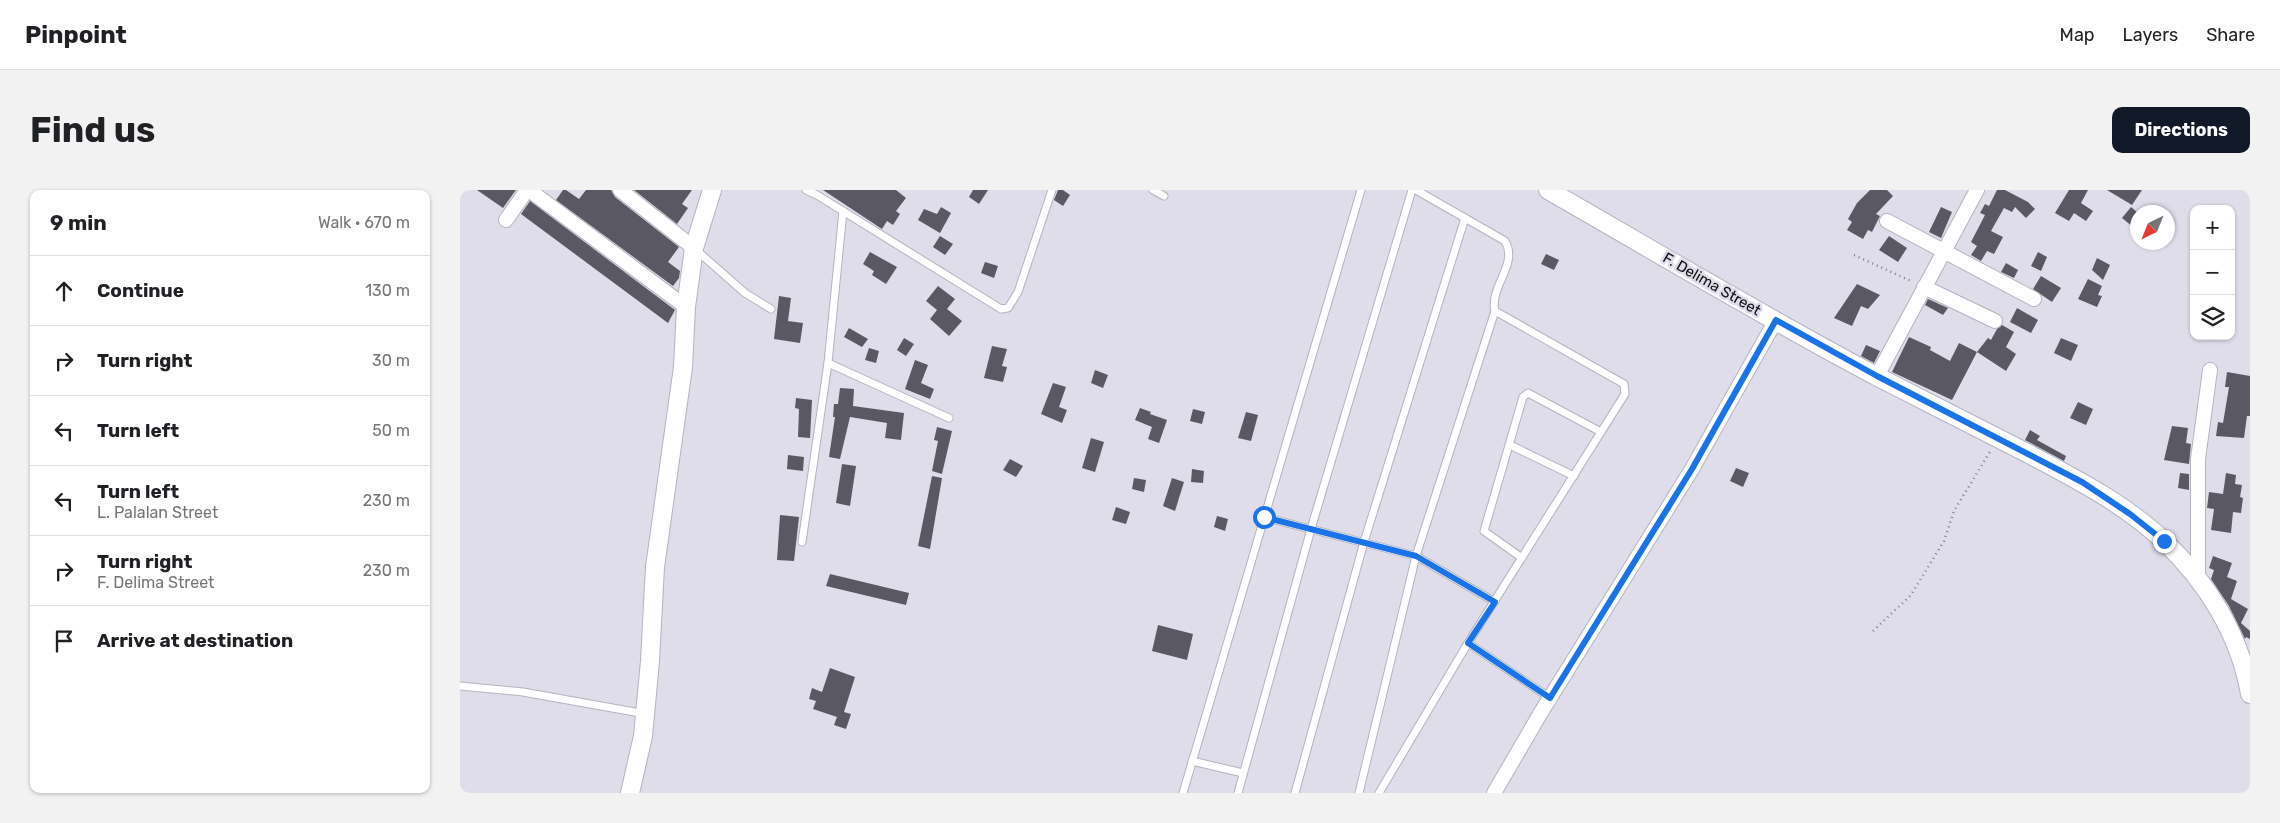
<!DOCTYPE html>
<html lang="en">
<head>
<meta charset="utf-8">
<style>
  body { margin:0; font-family:Rubik,sans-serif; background:#f2f2f2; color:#202124 }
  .controls { position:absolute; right:15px; top:15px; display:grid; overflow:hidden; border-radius:10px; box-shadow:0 1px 4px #0004 }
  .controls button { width:45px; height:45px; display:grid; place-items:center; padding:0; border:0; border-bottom:1px solid #e0e0e0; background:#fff; color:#202124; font:25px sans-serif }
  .compass { position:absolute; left:1670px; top:15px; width:45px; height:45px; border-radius:50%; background:#fff; box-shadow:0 1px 4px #0004; rotate:223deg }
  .stop { position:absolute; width:15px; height:15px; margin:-11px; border:4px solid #1a73e8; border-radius:50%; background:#fff }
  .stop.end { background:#1a73e8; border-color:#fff; box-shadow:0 1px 5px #0008 }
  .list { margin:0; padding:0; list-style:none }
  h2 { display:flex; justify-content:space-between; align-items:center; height:65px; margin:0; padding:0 20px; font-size:21px }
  h2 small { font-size:16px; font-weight:400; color:#757577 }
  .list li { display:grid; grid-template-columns:32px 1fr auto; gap:15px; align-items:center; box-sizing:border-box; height:70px; padding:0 20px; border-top:1px solid #e0e0e0 }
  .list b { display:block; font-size:19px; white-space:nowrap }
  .list p { margin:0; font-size:16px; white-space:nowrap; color:#757577 }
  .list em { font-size:16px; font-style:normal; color:#757577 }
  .icon { flex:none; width:28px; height:28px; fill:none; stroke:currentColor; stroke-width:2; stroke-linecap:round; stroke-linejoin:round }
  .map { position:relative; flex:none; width:1790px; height:603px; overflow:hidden; border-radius:10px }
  header { display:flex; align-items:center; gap:30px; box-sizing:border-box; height:70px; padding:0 25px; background:#fff; border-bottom:1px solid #e0e0e0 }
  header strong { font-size:24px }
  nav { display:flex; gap:28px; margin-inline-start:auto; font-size:18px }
  .intro { display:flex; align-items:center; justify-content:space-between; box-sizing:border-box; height:120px; padding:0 30px }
  h1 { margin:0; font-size:35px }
  .button { padding:12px 22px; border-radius:10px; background:#111827; color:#fff; font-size:18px; font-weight:700 }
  main { display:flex; gap:30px; padding:0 30px }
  aside { flex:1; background:#fff; border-radius:10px; box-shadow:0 1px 4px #0004 }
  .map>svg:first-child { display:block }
</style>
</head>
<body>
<header>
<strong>Pinpoint</strong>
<nav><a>Map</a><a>Layers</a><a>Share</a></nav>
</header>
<div class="intro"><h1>Find us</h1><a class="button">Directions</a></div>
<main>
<aside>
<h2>9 min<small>Walk · 670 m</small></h2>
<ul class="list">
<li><svg class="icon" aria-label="ahead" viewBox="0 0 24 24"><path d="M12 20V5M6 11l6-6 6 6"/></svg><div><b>Continue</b></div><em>130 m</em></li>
<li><svg class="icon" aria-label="right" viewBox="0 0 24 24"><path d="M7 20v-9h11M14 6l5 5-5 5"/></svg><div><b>Turn right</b></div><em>30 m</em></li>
<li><svg class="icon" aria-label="left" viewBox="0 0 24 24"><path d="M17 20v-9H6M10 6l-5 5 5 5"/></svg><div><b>Turn left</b></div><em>50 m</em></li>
<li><svg class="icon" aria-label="left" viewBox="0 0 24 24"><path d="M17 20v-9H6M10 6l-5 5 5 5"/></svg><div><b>Turn left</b><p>L. Palalan Street</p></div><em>230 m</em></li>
<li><svg class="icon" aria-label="right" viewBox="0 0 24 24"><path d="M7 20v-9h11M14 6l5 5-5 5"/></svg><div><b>Turn right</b><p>F. Delima Street</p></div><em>230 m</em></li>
<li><svg class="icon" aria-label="arrive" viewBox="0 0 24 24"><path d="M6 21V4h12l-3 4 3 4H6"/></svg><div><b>Arrive at destination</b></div></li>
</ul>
</aside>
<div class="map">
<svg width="1790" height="603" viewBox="0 0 1790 603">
  <rect width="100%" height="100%" fill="#dfddea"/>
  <g fill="#5a5863">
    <path d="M17 0H56L43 18Z"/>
    <path d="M103 0H106L119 9 126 0H151L155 7 219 57 208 72 220 81 219 88 213 96 96 10Z"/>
    <path d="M174 0H232L222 14 228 18 217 34Z"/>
    <path d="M363 0H436L446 8 436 21 440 24 433 35 427 31 422 39Z"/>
    <path d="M513 0H528L519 14 509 7Z"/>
    <path d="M598 0H603L610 5 603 16 594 10Z"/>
    <path d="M1410 0H1427L1433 6 1416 24 1420 26 1412 42 1408 40 1403 49 1387 40 1392 32 1388 29 1397 13Z"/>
    <path d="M1537 0H1545L1568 12 1575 19 1566 28 1555 17 1552 22 1544 18 1531 41 1543 47 1534 64 1527 61 1521 71 1511 65 1517 56 1511 52 1525 25 1520 23 1525 14 1529 16Z"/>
    <path d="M1609 0H1628L1621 13 1633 21 1626 31 1614 23 1609 31 1595 23Z"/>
    <path d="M1647 0H1682L1672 15Z"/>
    <path d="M70 11 215 120 208 133 61 24Z"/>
    <path d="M481 17 491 23 480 43 458 30 464 19 477 24Z"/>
    <path d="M1481 17 1492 22 1481 48 1469 42Z"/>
    <path d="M1671 17 1678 23V32L1673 37 1662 28Z"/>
    <path d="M480 46 493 54 485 65 473 57Z"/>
    <path d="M1429 46 1447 58 1438 72 1419 60Z"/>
    <path d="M410 62 437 77 426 94 412 85 414 81 403 74Z"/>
    <path d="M1578 62 1587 67 1581 81 1571 76Z"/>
    <path d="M1086 64 1099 70 1094 80 1081 74Z"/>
    <path d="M1637 68 1650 75 1643 90 1632 80Z"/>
    <path d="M525 72 538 76 534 88 521 83Z"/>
    <path d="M1546 73 1558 80 1554 88 1541 82Z"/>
    <path d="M1581 86 1601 98 1592 112 1573 99Z"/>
    <path d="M1628 89 1642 96 1638 105 1642 106 1637 117 1618 109Z"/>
    <path d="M1397 94 1420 105 1408 119 1401 116 1392 136 1374 128Z"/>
    <path d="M478 96 495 109 487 119 502 131 489 146 470 129 477 120 466 111Z"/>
    <path d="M319 106 331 108 328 131 343 133 340 153 314 149Z"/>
    <path d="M1468 109 1488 118 1483 125 1465 115Z"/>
    <path d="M1557 118 1578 130 1571 143 1550 132Z"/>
    <path d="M1542 135 1554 142 1546 157 1556 164 1546 181 1517 162 1492 210 1432 182 1449 147 1471 157 1470 160 1490 171 1499 153 1517 162 1528 148 1531 150 1537 139Z"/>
    <path d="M389 138 408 149 402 157 384 147Z"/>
    <path d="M444 148 454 154 446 166 437 160Z"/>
    <path d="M1601 148 1618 155 1611 171 1594 163Z"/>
    <path d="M1406 155 1420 161 1414 173 1401 166Z"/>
    <path d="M532 156 547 159 542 176 547 177 543 192 524 188Z"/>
    <path d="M409 158 419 161 416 173 405 170Z"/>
    <path d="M455 170 468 175 461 193 474 199 470 209 445 199Z"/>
    <path d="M635 180 648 185 643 198 631 193Z"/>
    <path d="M1767 182 1790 186V226H1787L1784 248 1756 246 1758 232 1763 233 1769 197H1765Z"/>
    <path d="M593 193 606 197 599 217 607 220 602 233 581 224Z"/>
    <path d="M380 198 394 199 393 216 444 223 441 250 425 248 427 233 390 227 380 269 369 267 375 227H373L374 214H378Z"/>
    <path d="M336 208 352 210 350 248 338 247 339 219 335 218Z"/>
    <path d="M1618 212 1633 219 1626 235 1610 228Z"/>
    <path d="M680 218 691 222 690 224 707 230 699 253 688 249 692 237 675 230Z"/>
    <path d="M733 219 745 222 742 234 730 231Z"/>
    <path d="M786 222 798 225 791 251 778 248Z"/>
    <path d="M1712 236 1728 238 1726 253 1731 254 1729 274 1704 270Z"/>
    <path d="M477 237 492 241 482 284 472 281 478 251 474 250Z"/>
    <path d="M1570 240 1580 246 1577 250 1606 266 1604 271 1565 250Z"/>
    <path d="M631 248 644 252 635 282 622 278Z"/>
    <path d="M328 265 344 267 343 281 327 279Z"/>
    <path d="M550 269 563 276 556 287 543 280Z"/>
    <path d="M382 274 396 276 390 316 376 313Z"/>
    <path d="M1276 278 1289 283 1283 297 1270 291Z"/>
    <path d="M732 279 744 281 743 293 731 292Z"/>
    <path d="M1720 283 1729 284V300L1718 298Z"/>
    <path d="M1766 283 1776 285 1775 294 1782 295 1780 307 1783 308 1781 323 1773 322 1771 343 1751 340 1754 319 1747 318 1749 302 1763 304Z"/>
    <path d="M472 286 482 288 470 359 458 356Z"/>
    <path d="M674 288 686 290 684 302 672 299Z"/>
    <path d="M712 288 724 292 715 321 703 316Z"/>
    <path d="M656 317 670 322 666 334 652 330Z"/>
    <path d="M320 325 339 327 334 371 317 370Z"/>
    <path d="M757 326 768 329 765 341 754 337Z"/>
    <path d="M1753 366 1772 373 1767 387 1777 391 1771 409 1788 419 1781 433 1790 441V449L1786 447 1785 449 1769 416 1751 389 1754 380 1749 378Z"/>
    <path d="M370 384 449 403 446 415 366 396Z"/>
    <path d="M698 435 733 444 727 470 692 461Z"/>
    <path d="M370 478 395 487 384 522 391 524 386 539 374 535 377 527 353 519 356 511 349 509 352 498 362 502Z"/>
  </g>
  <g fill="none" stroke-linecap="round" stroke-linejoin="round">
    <g stroke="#b5b3bf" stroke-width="9">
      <g id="service">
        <path d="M346 0 357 5 541 119 548 118 558 102 592 0"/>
        <path d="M693 0 704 6"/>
        <path d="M235 59 285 103 311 119"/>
        <path d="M368 173 489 228"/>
        <path d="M1050 255 1114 286"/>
        <path d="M804 327 956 366 1035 412"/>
        <path d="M342 352 368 173 383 21"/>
        <path d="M1062 368 1024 341 1063 207 1068 203 1141 242"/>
        <path d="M1008 453 1090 508"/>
        <path d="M0 496 63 502 186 524"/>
        <path d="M732 571 783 583"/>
        <path d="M723 603 901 0"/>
        <path d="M778 603 851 339 952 0"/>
        <path d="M835 603 904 352 1005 28"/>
        <path d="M899 603 956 366 1035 121"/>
        <path d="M919 603 1008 453 1165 204 1164 194 1035 121C1029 97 1059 74 1045 51L956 0"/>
      </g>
    </g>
    <g stroke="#b5b3bf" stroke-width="16">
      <g id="minor">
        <path d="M69 0 226 117"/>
        <path d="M160 0 234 58"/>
        <path d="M46 30 67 0"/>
        <path d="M1427 31 1574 109"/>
        <path d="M1464 97 1535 131"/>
        <path d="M1417 186 1517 0"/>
        <path d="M1738 390V269L1750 180"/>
        <path d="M1034 603 1080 524 1232 279 1316 130"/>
      </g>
    </g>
    <g stroke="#b5b3bf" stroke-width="20">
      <g id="tertiary">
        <path d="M1088 0C1198 63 1306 128 1418 187 1468 213 1519 238 1569 264 1616 289 1665 314 1704 351 1747 392 1780 445 1790 504"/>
        <path d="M170 603 183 546 190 471 195 377 223 177 226 117 234 58 252 0"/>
      </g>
    </g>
    <g stroke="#828089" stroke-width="2.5" stroke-dasharray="1 4" stroke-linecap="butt">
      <path d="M1394 65 1453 92"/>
      <path d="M1413 441 1451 405 1484 351 1494 321 1531 260"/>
    </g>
    <use href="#service" stroke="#fff" stroke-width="7"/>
    <use href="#minor" stroke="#fff" stroke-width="14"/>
    <use href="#tertiary" stroke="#fff" stroke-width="18"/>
  </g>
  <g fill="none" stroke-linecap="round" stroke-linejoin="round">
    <path stroke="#1a73e8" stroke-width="6" d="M804 327 956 366 1035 412 1008 453 1090 508 1232 279 1316 130 1417 186 1622 292 1670 324 1704 351"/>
  </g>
  <g text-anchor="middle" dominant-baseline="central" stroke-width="5" stroke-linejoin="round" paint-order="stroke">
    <g font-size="15" fill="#0f0e12" stroke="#dfddea">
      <text transform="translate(1252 94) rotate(30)">F. Delima Street</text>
    </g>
  </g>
</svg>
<div class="controls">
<button>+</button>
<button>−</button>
<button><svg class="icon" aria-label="layers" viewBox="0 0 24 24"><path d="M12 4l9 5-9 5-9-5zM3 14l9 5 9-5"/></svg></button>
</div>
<svg class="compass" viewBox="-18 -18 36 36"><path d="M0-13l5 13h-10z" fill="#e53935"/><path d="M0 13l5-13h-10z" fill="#757577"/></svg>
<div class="stop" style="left:804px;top:327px"></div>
<div class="stop end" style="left:1704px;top:351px"></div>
</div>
</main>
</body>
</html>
